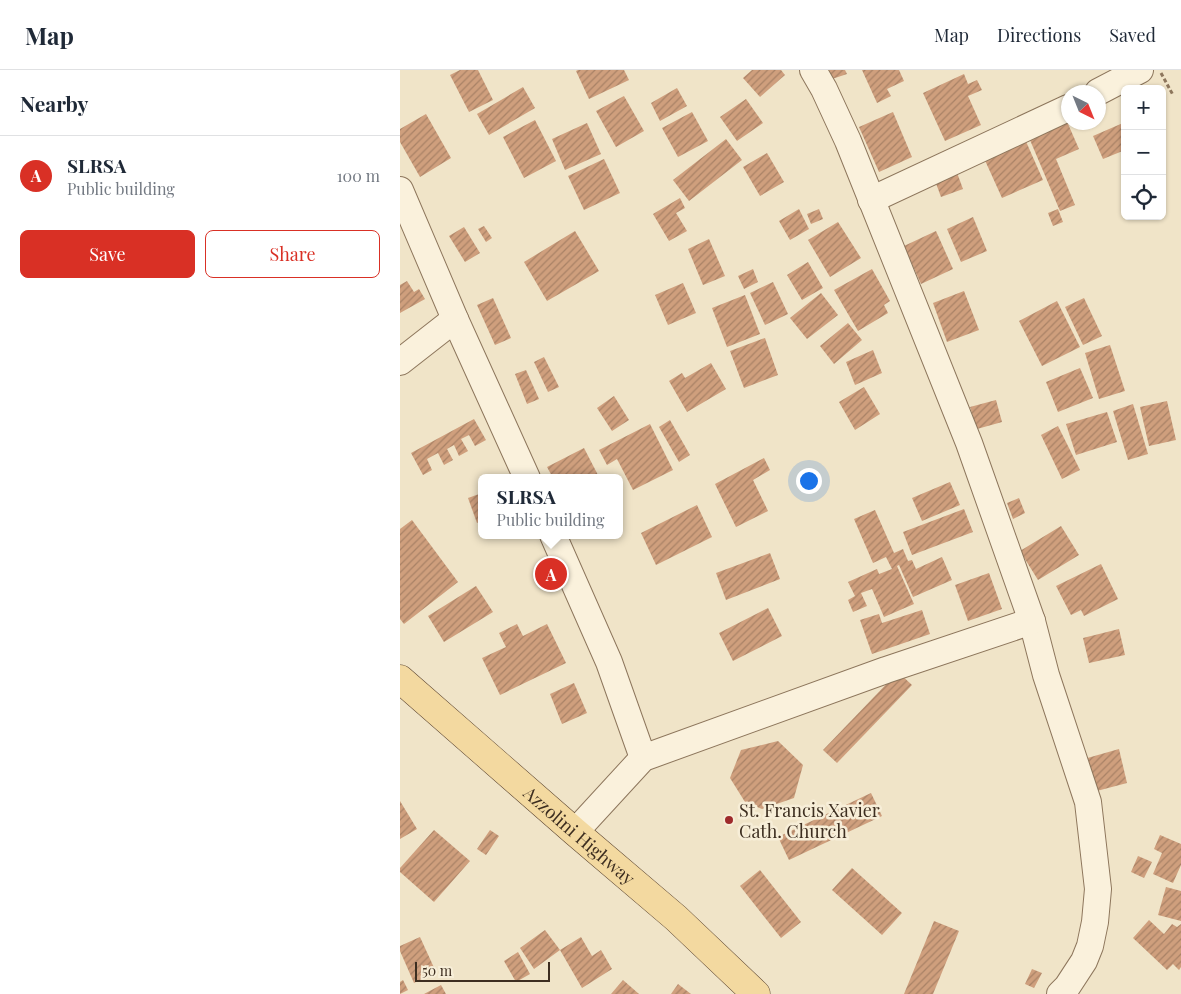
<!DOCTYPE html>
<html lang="en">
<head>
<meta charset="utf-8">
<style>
  body { margin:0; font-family:"Playfair Display",serif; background:#f6f6f7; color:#1f2937 }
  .controls { position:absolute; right:15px; top:15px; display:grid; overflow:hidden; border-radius:8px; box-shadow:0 1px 4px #0004 }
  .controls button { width:45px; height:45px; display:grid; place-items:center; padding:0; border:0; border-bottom:1px solid #e0e1e3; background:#fff; color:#1f2937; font:25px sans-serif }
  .compass { position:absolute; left:661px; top:15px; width:45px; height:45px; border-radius:50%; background:#fff; box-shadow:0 1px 4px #0004; rotate:137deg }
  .scale { position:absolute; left:15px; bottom:12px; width:135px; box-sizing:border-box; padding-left:5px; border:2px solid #3d2e20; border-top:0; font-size:14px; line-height:18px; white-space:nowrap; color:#3d2e20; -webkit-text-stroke:4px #f7eed8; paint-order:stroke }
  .you { position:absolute; left:408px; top:410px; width:18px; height:18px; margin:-12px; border:4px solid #fff; border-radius:50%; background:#1a73e8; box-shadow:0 0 0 8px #1a73e833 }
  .badge { display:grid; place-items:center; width:32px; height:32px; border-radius:50%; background:#d93025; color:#fff; font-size:16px; font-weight:700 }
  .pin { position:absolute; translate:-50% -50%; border:2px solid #fff; box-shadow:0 1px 5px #0006 }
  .popup { position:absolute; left:78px; top:404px; width:145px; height:65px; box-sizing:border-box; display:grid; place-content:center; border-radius:8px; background:#fff; filter:drop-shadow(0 1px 4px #0005); font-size:16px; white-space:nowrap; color:#747a83 }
  .popup b { font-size:19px; color:#1f2937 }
  .popup::after { content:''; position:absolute; left:50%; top:100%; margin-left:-10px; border:10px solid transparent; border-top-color:#fff }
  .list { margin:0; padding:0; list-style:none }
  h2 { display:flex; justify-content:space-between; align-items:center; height:65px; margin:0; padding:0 20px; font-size:21px }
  h2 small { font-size:16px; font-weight:400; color:#747a83 }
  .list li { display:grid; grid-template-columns:32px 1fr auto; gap:15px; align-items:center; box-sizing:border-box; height:80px; padding:0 20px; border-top:1px solid #e0e1e3 }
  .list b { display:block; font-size:19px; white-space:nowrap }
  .list p { margin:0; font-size:16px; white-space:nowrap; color:#747a83 }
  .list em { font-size:16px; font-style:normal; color:#747a83 }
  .actions { display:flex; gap:10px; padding:15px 20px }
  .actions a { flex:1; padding:11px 0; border:1px solid #d93025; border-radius:8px; text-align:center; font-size:18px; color:#d93025 }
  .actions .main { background:#d93025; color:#fff }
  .icon { flex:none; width:28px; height:28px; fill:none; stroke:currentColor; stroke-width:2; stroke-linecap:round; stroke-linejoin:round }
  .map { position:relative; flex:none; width:781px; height:924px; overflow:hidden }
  header { display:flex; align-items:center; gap:30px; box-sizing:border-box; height:70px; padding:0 25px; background:#fff; border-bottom:1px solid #e0e1e3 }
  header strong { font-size:24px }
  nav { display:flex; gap:28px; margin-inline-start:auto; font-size:18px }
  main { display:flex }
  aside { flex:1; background:#fff }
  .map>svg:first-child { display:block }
</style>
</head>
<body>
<header>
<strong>Map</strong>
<nav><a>Map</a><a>Directions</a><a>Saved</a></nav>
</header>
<main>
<aside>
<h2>Nearby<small></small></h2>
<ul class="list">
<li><span class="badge">A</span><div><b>SLRSA</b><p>Public building</p></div><em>100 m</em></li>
</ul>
<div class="actions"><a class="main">Save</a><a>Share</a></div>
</aside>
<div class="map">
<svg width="781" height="924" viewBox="0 0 781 924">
  <defs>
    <pattern id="building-hatch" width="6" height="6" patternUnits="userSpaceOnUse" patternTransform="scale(1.25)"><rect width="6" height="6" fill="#cf9f7d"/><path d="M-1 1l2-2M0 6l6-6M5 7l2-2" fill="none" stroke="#a98266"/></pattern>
  </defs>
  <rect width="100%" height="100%" fill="#f0e4c8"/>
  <g fill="url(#building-hatch)">
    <path d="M60 0H78L93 30 69 42 50 5Z"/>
    <path d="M178 0H224L229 10 189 29 176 1Z"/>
    <path d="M352 0H381L385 5 360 27 343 8Z"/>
    <path d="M429 0H445L447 4 432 9Z"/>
    <path d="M462 0H499L504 11 487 19 491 26 477 33Z"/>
    <path d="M564 4 568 14 577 10 582 20 568 26 581 55 545 71 523 23Z"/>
    <path d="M123 17 135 38 89 65 77 44Z"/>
    <path d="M277 18 287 36 260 51 251 33Z"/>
    <path d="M224 26 244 61 216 77 196 41Z"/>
    <path d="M346 29 363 53 337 71 320 47Z"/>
    <path d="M292 42 308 71 278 87 262 58Z"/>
    <path d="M493 42 512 87 479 102 459 57Z"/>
    <path d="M26 44 51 88 20 107 0 72V59Z"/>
    <path d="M665 47 679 79 656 89 675 135 660 141 627 63Z"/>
    <path d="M135 50 156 91 124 108 103 67Z"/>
    <path d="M187 53 201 84 165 100 152 69Z"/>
    <path d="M723 53 725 57V80L703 89 693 66Z"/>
    <path d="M624 67 643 110 602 128 583 86Z"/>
    <path d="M326 69 342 90 289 131 273 110Z"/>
    <path d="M367 83 384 112 360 126 343 97Z"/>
    <path d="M204 89 220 123 184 140 168 106Z"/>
    <path d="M556 100 563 119 541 127 534 108Z"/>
    <path d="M280 128 285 138 276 143 287 161 269 171 253 144Z"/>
    <path d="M399 139 409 159 390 170 379 151Z"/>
    <path d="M419 139 423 149 411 154 407 144Z"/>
    <path d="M658 139 663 152 653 156 648 143Z"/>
    <path d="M573 147 587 181 561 192 547 159Z"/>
    <path d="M438 152 461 188 430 207 408 170Z"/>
    <path d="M84 156 92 168 86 172 78 159Z"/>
    <path d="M64 157 80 183 65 192 49 166Z"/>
    <path d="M175 161 199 201 147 231 124 192Z"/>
    <path d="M536 161 553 199 521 214 504 176Z"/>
    <path d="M309 169 325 206 303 215 288 179Z"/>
    <path d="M408 192 423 218 402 230 387 205Z"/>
    <path d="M353 199 358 212 344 219 338 206Z"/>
    <path d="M472 199 490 231 484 235 488 243 458 261 434 220Z"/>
    <path d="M7 211 14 222 19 219 25 229 0 243V215Z"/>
    <path d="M373 212 388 244 365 255 350 223Z"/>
    <path d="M283 213 296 243 268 255 255 225Z"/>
    <path d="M564 221 579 260 547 272 533 233Z"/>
    <path d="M421 223 438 245 407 269 390 248Z"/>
    <path d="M345 225 360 264 327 277 312 238Z"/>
    <path d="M93 228 111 268 95 275 77 235Z"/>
    <path d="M684 228 702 266 683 275 665 237Z"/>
    <path d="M657 231 680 277 642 296 619 251Z"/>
    <path d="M448 253 462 270 434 294 420 276Z"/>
    <path d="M365 268 378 305 344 318 330 281Z"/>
    <path d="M710 275 725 321 699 329 685 283Z"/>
    <path d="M473 280 482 303 455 315 446 292Z"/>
    <path d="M144 287 159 317 148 322 134 292Z"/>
    <path d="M311 293 326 319 287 342 269 311 282 303 285 308Z"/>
    <path d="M680 298 693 328 658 342 646 312Z"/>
    <path d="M126 300 139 329 127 334 115 304Z"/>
    <path d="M464 317 480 344 455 360 439 332Z"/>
    <path d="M214 326 229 350 212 361 197 338Z"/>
    <path d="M596 330 602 352 577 359 570 337Z"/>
    <path d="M767 331 776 370 749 376 740 337Z"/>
    <path d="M733 334 748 384 728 390 713 341Z"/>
    <path d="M707 342 717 372 676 385 666 354Z"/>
    <path d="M74 349 86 370 75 376 69 365 61 369 68 381 59 386 54 375 47 379 53 390 44 395 38 383 27 389 32 400 23 405 11 383Z"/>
    <path d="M270 350 290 385 279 392 259 357Z"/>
    <path d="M250 354 273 400 233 420 217 389 207 395 199 380Z"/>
    <path d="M658 356 680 400 662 409 641 365Z"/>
    <path d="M184 378 199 407 153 408 147 397Z"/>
    <path d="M364 388 370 400 353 410 368 441 336 457 315 414Z"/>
    <path d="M550 412 560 435 522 451 512 428Z"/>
    <path d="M82 423V451L77 453 68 428Z"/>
    <path d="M619 428 625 443 613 449 607 433Z"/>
    <path d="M297 435 312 467 256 495 241 463Z"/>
    <path d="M564 439 573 462 512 485 503 462Z"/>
    <path d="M475 440 494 483 503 479 508 491 512 490 516 499 542 487 552 510 513 527 499 495 497 496 514 534 484 547 472 519 461 523 467 536 453 542 448 530 455 526 448 512 477 499 479 504 492 499 486 487 473 493 454 449Z"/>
    <path d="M12 450 58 512 4 554 0 549V459Z"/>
    <path d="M661 456 679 485 638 510 620 481Z"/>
    <path d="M370 483 380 509 326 530 316 503Z"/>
    <path d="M701 494 718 529 684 546 681 540 671 545 656 516Z"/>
    <path d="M589 503 602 539 568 551 555 515Z"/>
    <path d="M76 516 93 542 44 572 28 546Z"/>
    <path d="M368 538 382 566 333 591 319 563Z"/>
    <path d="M522 540 530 564 472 584 460 550 479 544 482 553Z"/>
    <path d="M117 554 123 566 147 554 166 593 100 625 82 588 106 577 99 563Z"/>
    <path d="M719 559 725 585 689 593 683 568Z"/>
    <path d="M498 602 512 615 437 693 423 680Z"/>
    <path d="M174 613 187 643 162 654 150 624Z"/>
    <path d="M378 671 403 695 394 728 362 739 345 732 330 708 341 680Z"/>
    <path d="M719 679 727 713 693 722 684 689Z"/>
    <path d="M471 723 482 746 389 790 378 767Z"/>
    <path d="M0 731 17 759 0 769Z"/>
    <path d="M34 760 70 791 34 832 0 802V798Z"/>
    <path d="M90 760 99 766 86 785 77 779Z"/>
    <path d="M760 765 781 774V795L773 813 753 804 762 783 754 779Z"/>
    <path d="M738 786 752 792 744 808 731 802Z"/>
    <path d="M452 798 502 843 482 865 432 820Z"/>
    <path d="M360 800 401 852 381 868 340 816Z"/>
    <path d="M766 817 781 821V851L758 845Z"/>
    <path d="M749 850 764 864 772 854 777 857 781 854V897L779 900 773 894 767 900 733 868Z"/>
    <path d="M534 851 559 861 533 924H504Z"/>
    <path d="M145 860 160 880 181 867 192 886 201 880 212 899 182 918 160 880 134 899 120 878Z"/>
    <path d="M20 867 36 902 14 913 0 881V876Z"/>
    <path d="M118 882 130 904 116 912 104 891Z"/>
    <path d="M632 899 642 903 634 918 625 914Z"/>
    <path d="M3 910 8 920 0 924V912Z"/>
    <path d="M223 910 239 924H211Z"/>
    <path d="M278 914 291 924H271Z"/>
    <path d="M41 915 46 924H24Z"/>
  </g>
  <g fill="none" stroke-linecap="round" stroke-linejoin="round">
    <g stroke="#8d765c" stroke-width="28">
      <g id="minor">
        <path d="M413 0 424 19 448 71 569 373 632 551 646 605 688 732 698 819 695 852 690 876 684 891 667 917 660 924"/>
        <path d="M698 22 740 0"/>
        <path d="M0 120 55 249 127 408"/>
        <path d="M471 130 668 38"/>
        <path d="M0 292 55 249"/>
        <path d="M153 465 209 592 243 688"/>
        <path d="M175 762 243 688 486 600 632 551"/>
      </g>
    </g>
    <g stroke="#5b4430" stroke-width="29">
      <g id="major">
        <path id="s1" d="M0 609 175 762 276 848 356 924"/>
      </g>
    </g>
    <path stroke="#8d765c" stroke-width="3" stroke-dasharray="4 2.5" stroke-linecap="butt" d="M761 3 773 25"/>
    <use href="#minor" stroke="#faf1dc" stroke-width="26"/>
    <use href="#major" stroke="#f3d9a0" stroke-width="28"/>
  </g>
  <circle fill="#9e2a2b" stroke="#f7eed8" stroke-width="2" cx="329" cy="750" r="5"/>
  <g text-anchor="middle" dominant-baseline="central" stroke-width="5" stroke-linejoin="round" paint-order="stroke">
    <g font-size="18" fill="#3d2e20" stroke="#f7eed8" text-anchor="start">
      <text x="339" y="740">St. Francis Xavier<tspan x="339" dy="21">Cath. Church</tspan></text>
    </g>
    <g font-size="18" fill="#3d2e20" stroke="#f7eed8">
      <text stroke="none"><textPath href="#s1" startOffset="238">Azzolini Highway</textPath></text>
    </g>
  </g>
</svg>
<div class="controls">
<button>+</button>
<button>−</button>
<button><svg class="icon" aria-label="locate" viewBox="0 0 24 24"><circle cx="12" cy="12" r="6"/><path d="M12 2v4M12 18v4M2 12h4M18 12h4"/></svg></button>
</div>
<svg class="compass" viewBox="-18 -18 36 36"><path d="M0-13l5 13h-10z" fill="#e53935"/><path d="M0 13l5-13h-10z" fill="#747a83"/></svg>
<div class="scale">50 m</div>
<div class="you"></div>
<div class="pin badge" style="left:151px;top:504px">A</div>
<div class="popup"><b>SLRSA</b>Public building</div>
</div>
</main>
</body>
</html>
